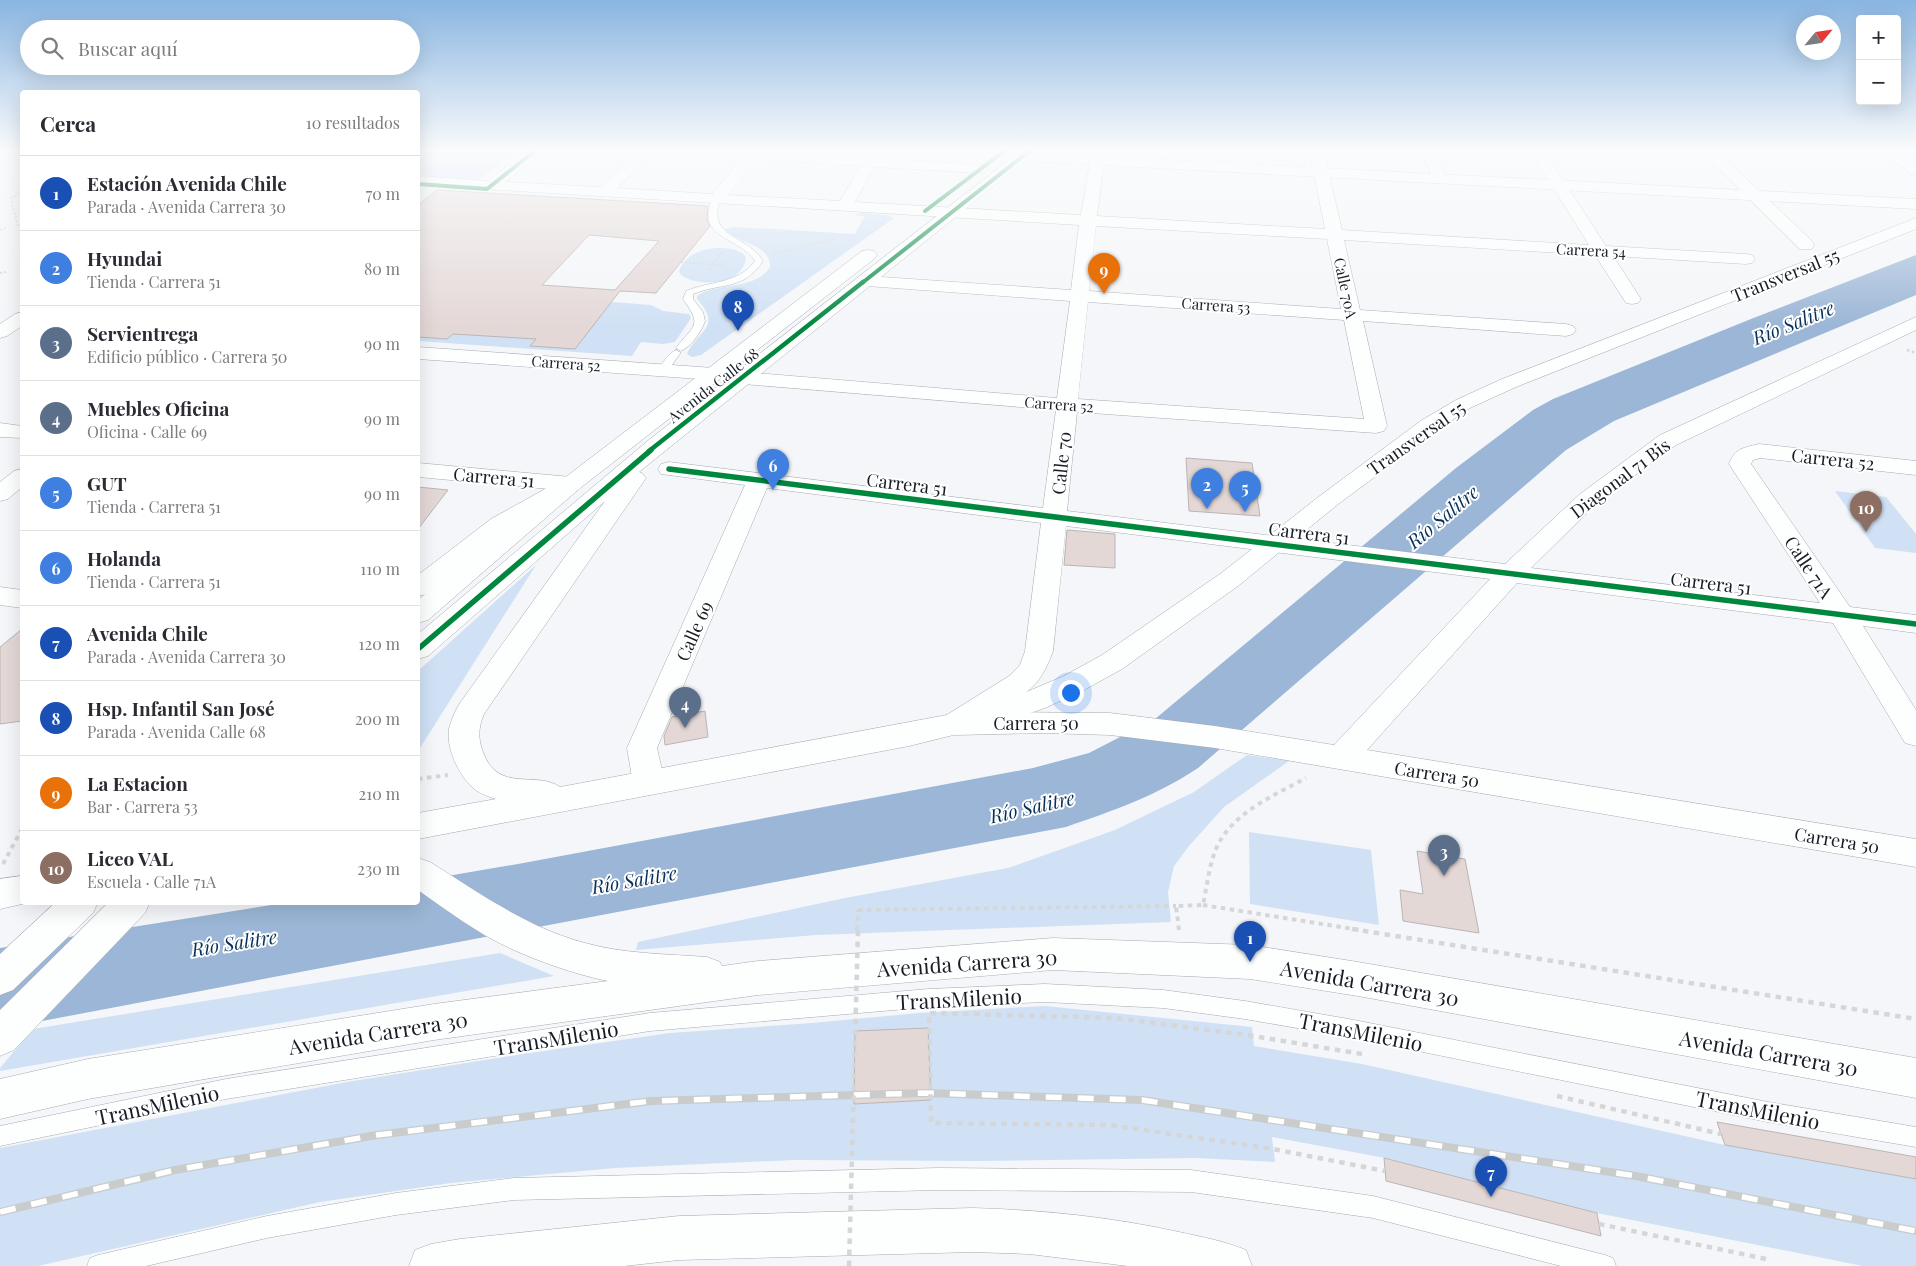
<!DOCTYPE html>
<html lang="es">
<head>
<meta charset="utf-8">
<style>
  body { margin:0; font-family:"Playfair Display",serif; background:#f2f2f3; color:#2b2b33 }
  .controls { position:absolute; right:15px; top:15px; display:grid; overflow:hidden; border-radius:5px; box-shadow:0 5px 20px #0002 }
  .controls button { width:45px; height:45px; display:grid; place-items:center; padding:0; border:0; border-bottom:1px solid #e1e1e2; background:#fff; color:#2b2b33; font:25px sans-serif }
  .compass { position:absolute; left:1796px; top:15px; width:45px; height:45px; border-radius:50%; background:#fff; box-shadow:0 5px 20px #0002; rotate:61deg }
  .you { position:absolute; left:1070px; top:692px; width:18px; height:18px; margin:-12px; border:4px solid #fff; border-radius:50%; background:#1a73e8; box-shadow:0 0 0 8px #1a73e833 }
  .badge { display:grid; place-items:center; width:32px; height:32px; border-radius:50%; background:#646970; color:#fff; font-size:16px; font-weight:700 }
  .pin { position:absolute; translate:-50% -41px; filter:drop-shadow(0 1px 2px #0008) }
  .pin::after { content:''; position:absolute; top:26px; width:18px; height:15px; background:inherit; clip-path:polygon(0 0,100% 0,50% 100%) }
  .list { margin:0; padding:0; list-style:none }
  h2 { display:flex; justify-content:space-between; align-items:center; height:65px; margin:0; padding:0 20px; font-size:21px }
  h2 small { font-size:16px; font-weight:400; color:#7c7c81 }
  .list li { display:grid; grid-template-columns:32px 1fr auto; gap:15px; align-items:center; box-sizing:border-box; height:75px; padding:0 20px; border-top:1px solid #e1e1e2 }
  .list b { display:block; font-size:19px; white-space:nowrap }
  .list p { margin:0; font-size:16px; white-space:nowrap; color:#7c7c81 }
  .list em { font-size:16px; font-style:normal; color:#7c7c81 }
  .icon { flex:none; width:28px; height:28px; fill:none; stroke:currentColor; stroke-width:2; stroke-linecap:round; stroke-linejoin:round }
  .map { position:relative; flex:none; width:1916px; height:1266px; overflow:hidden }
  .search { position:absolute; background:#fff; box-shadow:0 5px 20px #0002; left:20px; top:20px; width:400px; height:55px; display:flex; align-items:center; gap:12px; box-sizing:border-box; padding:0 18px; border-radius:28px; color:#7c7c81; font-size:19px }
  .panel { position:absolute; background:#fff; box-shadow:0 5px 20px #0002; left:20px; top:90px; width:400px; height:815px; border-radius:5px }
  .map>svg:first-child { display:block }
</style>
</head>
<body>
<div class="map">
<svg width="1916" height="1266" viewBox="0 0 1916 1266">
  <rect width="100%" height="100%" fill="#f4f6f9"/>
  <g fill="#d0e1f5">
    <path d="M418 149H520L478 180 418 176Z"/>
    <path d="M861 213 888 215 894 218 701 355 692 357 687 354C698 330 723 327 697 299V296C715 282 755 291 770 267 771 243 736 244 725 229L735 227 855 234 865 216 854 215Z"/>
    <path d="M716 248C727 248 739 248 746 257 744 285 699 288 681 275L679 271C686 254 700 250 716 248Z"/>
    <path d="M496 293 651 305 663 311 689 314 691 318 675 342 663 344 641 342 632 356 418 341V337L447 339Z"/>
    <path d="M1835 491 1886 497 1916 534V553L1875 548Z"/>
    <path d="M536 565 418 751V671Z"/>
    <path d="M1247 755 1289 761 1224 807 1189 846 1174 866 1168 892 1171 922 816 935 636 950 638 942 845 898 1008 868 1115 830 1194 792Z"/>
    <path d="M1249 832 1371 850 1379 925 1250 904Z"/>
    <path d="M500 953 554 976 0 1071V1068L33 1029Z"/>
    <path d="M1045 1006 1252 1027 1254 1046 1362 1064 1725 1145 1916 1179V1266H1863L1597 1213 1385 1158 1272 1137 1275 1162 1195 1158 979 1161 794 1160 615 1168 451 1183 320 1202 38 1266H0V1148L347 1082 523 1054 670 1033 812 1023 919 1013Z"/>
  </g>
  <path fill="#9bb6d6" d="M1916 255V295L1614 421 1566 450 1198 768C1154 797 1115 810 1066 827L0 1029V948L284 903 418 902V881L518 864 1033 768 1089 753 1155 719 1456 468 1533 410 1553 399 1751 319Z"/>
  <g fill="#e4d8d7" stroke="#bab5b5" fill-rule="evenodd">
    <path d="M437 190 708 206 707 221 710 226 656 293 620 291 575 349 530 346 536 339 453 334 447 339 418 337V205ZM589 235 659 241 615 290 542 285Z"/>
    <path d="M1186 458 1252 463 1260 516 1189 511Z"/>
    <path d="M418 487 448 490 418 529Z"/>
    <path d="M1067 530 1115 534V568L1064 565Z"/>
    <path d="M22 629V721L0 724V647Z"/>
    <path d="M705 711 708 737 665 745 664 736 672 717Z"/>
    <path d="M1417 851 1465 859 1479 933 1403 921 1400 890 1423 894Z"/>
    <path d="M928 1028 931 1100 854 1104 855 1031Z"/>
    <path d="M1717 1122 1916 1157V1179L1725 1145Z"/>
    <path d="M1384 1158 1597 1213 1601 1236 1386 1181Z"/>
  </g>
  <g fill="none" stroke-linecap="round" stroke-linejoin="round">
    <g stroke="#a6aab0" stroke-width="1">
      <g id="lane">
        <path d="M713 197 720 199C707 240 747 234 763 261 743 291 723 282 693 294V299L703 312 705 321C702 331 691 347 681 351L676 348C694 324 703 327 683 299L686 291C710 281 738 284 755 261 740 237 693 238 713 197Z"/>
        <path d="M676 350 681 353 679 355 667 372H659C659 366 669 353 676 350Z"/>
        <path d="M1045 984 1163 990 1245 1001 1354 1020 1768 1102 1916 1127V1147L1768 1122 1354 1038 1245 1019 1163 1008 1045 1002 929 1007 650 1031 226 1099 0 1146V1126L226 1079 650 1013 929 989Z"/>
        <path d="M939 1168 1191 1170 1373 1196 1605 1255 1613 1258 1616 1266H1561L1373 1218 1191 1192 939 1190 514 1200 396 1215 267 1238 146 1266H87L90 1258 98 1255 267 1216 396 1193 514 1178Z"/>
      </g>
    </g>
    <g stroke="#a6aab0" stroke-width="1">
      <g id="street">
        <path d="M528 149H544L506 182 601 187 640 149H656L618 188 712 194 749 149 864 157 868 152H878L880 155 878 158 981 165 986 166 988 169 986 172 981 173 874 167 855 202 1081 215 1090 161 1092 158H1102L1104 161 1097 216 1325 229 1309 149H1323L1342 230 1589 245 1529 149H1543L1606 246 1746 254 1752 255 1755 259 1752 263 1746 264 1613 256 1641 299 1638 303 1632 304 1626 303 1595 255 1344 240 1360 310 1566 324 1573 326 1576 330 1573 334 1566 336 1363 321 1387 426 1384 431 1376 433 1077 412 1067 511 1505 564 1580 494 1660 435 1916 317V330L1676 445 1596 504 1531 568 1820 603 1729 464C1735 448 1743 448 1759 444L1916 461V475L1760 458 1753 460 1751 464 1850 607 1916 615V633L1863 626 1916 710V746L1905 743 1833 623 1517 583 1367 750 1916 839V867L1215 748 1110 735 1044 733 956 735 945 732 941 724 945 716 1009 676 1020 665 1025 651 1041 523 767 488 657 748 665 783 660 792 649 795 638 792 633 783 627 748 745 485 661 474 658 469 661 464 669 462 1043 508 1056 410 743 384 736 382 733 378 736 374 743 372 1057 398 1070 301 867 286 861 285 858 281 861 277 867 276 1071 290 1079 225 418 185V176L488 181ZM756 159 860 166 840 201 728 195ZM1096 226 1327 239 1341 309 1089 291ZM1088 302 1344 320 1364 419 1078 399ZM1066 526 1490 579 1334 745 1215 726 1110 713 997 712C1027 692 1040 688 1053 651Z"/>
        <path d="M991 149H1008L1010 152 1008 155 1003 156Z"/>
        <path d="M1199 149H1213V166L1211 169H1201L1199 166Z"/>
        <path d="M1420 149H1434L1446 179 1444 182H1434Z"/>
        <path d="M1699 149H1715L1812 241 1814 245 1812 249H1800Z"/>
        <path d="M0 152 22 153V161L0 160Z"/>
        <path d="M22 312V326L7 336 0 338V324L15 314Z"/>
        <path d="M418 347 714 368 721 370 724 374 721 378 714 380 418 359Z"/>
        <path d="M0 423 22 426V438L0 437Z"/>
        <path d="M418 463 571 477 579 479 583 484 579 489 571 491 418 477Z"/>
        <path d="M22 469V487L8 499 0 501V482L14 471Z"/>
        <path d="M0 587 22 590V608L0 605Z"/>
      </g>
    </g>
    <g stroke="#a6aab0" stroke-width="1">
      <g id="secondary">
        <path d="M1023 149H1039L1035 153 1916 199V209L1025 161 639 472 642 473 646 478 484 714C478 728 478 739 483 752 498 794 536 770 560 787L952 714 1024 693 1064 676 1102 655 1220 574 1321 495 1422 420 1456 400 1502 379 1916 218V229L1516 387 1470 408 1438 430 1337 505 1238 586 1122 669 1084 690 1045 708 994 725 909 746 418 839V813L496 799C487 796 478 793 472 787 458 774 446 747 449 729 451 720 455 711 460 703L605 501 428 656 418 659V634L650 439Z"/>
        <path d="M1880 149H1897L1916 164V175L1911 174Z"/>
        <path d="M868 250 874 251 877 255 874 259 579 489 428 620 418 623V600L563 479 862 251Z"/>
        <path d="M56 902H98L93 913 13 990 0 995V954Z"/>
        <path d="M109 902H150L145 913 14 1050 0 1056V1010Z"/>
      </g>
    </g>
    <g stroke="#a6aab0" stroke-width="1">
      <g id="highway">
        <path d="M571 477 579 479 583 484 579 489 509 529 427 594 418 596V575L491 519 563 479Z"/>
        <path d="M418 858 430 862C479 893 528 928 585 943 624 954 667 954 707 957L720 962 722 966 758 961 1053 938 1250 945 1358 962 1916 1058V1098L1358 996 1250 979 1053 970 758 995 434 1040 88 1099 0 1119V1079L88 1059 434 1004 608 981C568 973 513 953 478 931 458 919 438 904 418 890Z"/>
        <path d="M22 876V902H31L0 909V879Z"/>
        <path d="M973 1208C1043 1210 1111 1217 1179 1232 1202 1237 1224 1241 1246 1250L1252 1266H1128L1029 1254 973 1252 679 1260 624 1266H409L415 1250 431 1244 460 1239 679 1216Z"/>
      </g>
    </g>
    <g stroke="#d5d6d7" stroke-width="2" stroke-dasharray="2 2" stroke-linecap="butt">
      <path d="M18 226 11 198 22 192"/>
      <path d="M0 230 6 228"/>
      <path d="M774 254 841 237"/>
      <path d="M681 262 723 265"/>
      <path d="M709 270 723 251"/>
      <path d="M0 273 6 272"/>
    </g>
    <path stroke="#d5d6d7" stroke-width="2.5" stroke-dasharray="2.5 2.5" stroke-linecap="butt" d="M1907 350 1916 353"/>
    <g stroke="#d5d6d7" stroke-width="4" stroke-dasharray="4.5 4.5" stroke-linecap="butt">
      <path d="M418 779 448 775"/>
      <path d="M3 864 22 829"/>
      <path d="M1203 905 1360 930"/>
      <path d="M858 910 1176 906"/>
      <path d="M1179 930 1176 906 1203 905C1207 886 1209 866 1216 849 1231 813 1275 795 1306 778"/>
    </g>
    <g stroke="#d5d6d7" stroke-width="4.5" stroke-dasharray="5.5 5.5" stroke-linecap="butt">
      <path d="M1352 929 1916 1019"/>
      <path d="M1557 1096 1721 1134"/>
      <path d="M1599 1224 1771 1260"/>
    </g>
    <use href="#lane" fill="#fdfefe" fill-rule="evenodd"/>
    <use href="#street" fill="#fdfefe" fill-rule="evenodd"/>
    <use href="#secondary" fill="#fdfefe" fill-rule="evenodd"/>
    <use href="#highway" fill="#fdfefe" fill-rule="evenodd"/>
    <g stroke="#cacbcb" stroke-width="8">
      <path id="rail" d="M0 1212 175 1170 377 1135 651 1101 924 1093 1142 1100 1636 1176 1916 1231"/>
    </g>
    <use href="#rail" stroke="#fff" stroke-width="5.5" stroke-dasharray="16" stroke-linecap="butt"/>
    <path stroke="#d5d6d7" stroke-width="4" stroke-dasharray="4.5 4.5" stroke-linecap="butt" d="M857 930 858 910"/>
    <g stroke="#d5d6d7" stroke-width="4.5" stroke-dasharray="5.5 5.5" stroke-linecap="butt">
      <path d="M1362 1054 1253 1036 1116 1018 929 1013 931 1123 1109 1125 1273 1149 1385 1171"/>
      <path d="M849 1266 858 929"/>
    </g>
    <g stroke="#fff" stroke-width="5.5">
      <g id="cycleway-far2">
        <path d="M418 184 487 189 537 149"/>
        <path d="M925 211 1007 149"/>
        <path d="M862 283 1032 149"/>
      </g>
    </g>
    <g stroke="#fff" stroke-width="7">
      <path id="cycleway-far1" d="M649 451 863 282"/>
    </g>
    <g stroke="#fff" stroke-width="9">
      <g id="cycleway">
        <path d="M669 469 1916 624"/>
        <path d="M418 649 651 450"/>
      </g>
    </g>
    <use href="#cycleway-far2" stroke="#00873e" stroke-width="4"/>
    <use href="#cycleway-far1" stroke="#00873e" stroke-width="4.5"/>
    <use href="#cycleway" stroke="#00873e" stroke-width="5.5"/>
  </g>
  <linearGradient id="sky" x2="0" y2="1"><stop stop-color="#89b5e1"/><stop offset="0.46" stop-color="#fafbfc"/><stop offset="1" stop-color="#fafbfc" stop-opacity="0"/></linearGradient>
  <rect width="1916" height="327" fill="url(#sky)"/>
  <g text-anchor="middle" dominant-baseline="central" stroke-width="4" stroke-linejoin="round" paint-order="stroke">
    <g font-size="15" fill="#161d26" stroke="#fff">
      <text transform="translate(1591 250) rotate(3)">Carrera 54</text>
      <text transform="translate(1346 288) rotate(78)">Calle 70A</text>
      <text transform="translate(1216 305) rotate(4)">Carrera 53</text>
      <text transform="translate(566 363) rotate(4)">Carrera 52</text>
      <text transform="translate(713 385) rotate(-38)">Avenida Calle 68</text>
      <text transform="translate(1059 404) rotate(4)">Carrera 52</text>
    </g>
    <g font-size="18" fill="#161d26" stroke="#fff">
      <text transform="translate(1785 275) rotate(-22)">Transversal 55</text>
      <text transform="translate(1416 438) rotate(-35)">Transversal 55</text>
      <text transform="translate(1833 459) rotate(6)">Carrera 52</text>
      <text transform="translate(1061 463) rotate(-84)">Calle 70</text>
      <text transform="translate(494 477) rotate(5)">Carrera 51</text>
      <text transform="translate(1620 478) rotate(-37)">Diagonal 71 Bis</text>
      <text transform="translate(907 484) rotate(7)">Carrera 51</text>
      <text transform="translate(1309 533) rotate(7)">Carrera 51</text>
      <text transform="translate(1809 567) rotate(56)">Calle 71A</text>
      <text transform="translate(1711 583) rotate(7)">Carrera 51</text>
      <text transform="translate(694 631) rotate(-66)">Calle 69</text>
      <text x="1036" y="723">Carrera 50</text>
      <text transform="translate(1437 774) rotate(9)">Carrera 50</text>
      <text transform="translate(1837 840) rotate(9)">Carrera 50</text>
    </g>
    <g font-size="19" font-style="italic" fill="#062f59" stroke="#fff">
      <text transform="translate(1793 322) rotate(-22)">Río Salitre</text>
      <text transform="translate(1442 516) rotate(-40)">Río Salitre</text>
      <text transform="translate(1032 806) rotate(-13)">Río Salitre</text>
      <text transform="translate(634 879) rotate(-10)">Río Salitre</text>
      <text transform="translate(234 942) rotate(-9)">Río Salitre</text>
    </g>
    <g font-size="21" fill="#161d26" stroke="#fff">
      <text transform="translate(967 962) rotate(-4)">Avenida Carrera 30</text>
      <text transform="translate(1370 982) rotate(10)">Avenida Carrera 30</text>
      <text transform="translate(959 998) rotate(-3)">TransMilenio</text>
      <text transform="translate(1361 1031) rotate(11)">TransMilenio</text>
      <text transform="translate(378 1032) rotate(-9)">Avenida Carrera 30</text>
      <text transform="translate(556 1037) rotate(-9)">TransMilenio</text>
      <text transform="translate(1769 1052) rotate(10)">Avenida Carrera 30</text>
      <text transform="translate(157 1104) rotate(-12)">TransMilenio</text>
      <text transform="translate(1758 1109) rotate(11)">TransMilenio</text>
    </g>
  </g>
</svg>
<div class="controls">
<button>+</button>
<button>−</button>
</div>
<svg class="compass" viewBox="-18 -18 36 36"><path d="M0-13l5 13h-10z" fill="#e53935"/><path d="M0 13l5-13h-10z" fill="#7c7c81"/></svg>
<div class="you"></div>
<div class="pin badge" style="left:1250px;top:962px;background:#1a4fb4">1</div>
<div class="pin badge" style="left:1207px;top:509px;background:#3f7fe0">2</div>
<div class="pin badge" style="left:1444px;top:876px;background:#5c6f8a">3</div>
<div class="pin badge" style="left:685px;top:728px;background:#5c6f8a">4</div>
<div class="pin badge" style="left:1245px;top:512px;background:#3f7fe0">5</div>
<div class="pin badge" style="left:773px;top:490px;background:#3f7fe0">6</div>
<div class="pin badge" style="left:1491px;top:1197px;background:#1a4fb4">7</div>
<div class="pin badge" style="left:738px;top:331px;background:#1a4fb4">8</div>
<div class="pin badge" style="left:1104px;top:294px;background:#e8710a">9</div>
<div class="pin badge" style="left:1866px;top:532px;background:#8d6e63">10</div>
<div class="search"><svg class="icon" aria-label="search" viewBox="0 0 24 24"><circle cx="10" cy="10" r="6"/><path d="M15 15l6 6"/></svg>Buscar aquí</div>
<section class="panel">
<h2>Cerca<small>10 resultados</small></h2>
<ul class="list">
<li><span class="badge" style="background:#1a4fb4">1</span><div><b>Estación Avenida Chile</b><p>Parada · Avenida Carrera 30</p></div><em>70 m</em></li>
<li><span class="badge" style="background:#3f7fe0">2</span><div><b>Hyundai</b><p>Tienda · Carrera 51</p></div><em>80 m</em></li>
<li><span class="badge" style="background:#5c6f8a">3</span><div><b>Servientrega</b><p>Edificio público · Carrera 50</p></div><em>90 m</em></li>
<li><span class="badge" style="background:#5c6f8a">4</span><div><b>Muebles Oficina</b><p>Oficina · Calle 69</p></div><em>90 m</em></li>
<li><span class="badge" style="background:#3f7fe0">5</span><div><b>GUT</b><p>Tienda · Carrera 51</p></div><em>90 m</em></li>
<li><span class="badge" style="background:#3f7fe0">6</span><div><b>Holanda</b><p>Tienda · Carrera 51</p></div><em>110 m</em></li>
<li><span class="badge" style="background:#1a4fb4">7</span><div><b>Avenida Chile</b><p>Parada · Avenida Carrera 30</p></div><em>120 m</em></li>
<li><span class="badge" style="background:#1a4fb4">8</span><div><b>Hsp. Infantil San José</b><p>Parada · Avenida Calle 68</p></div><em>200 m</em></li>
<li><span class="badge" style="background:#e8710a">9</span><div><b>La Estacion</b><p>Bar · Carrera 53</p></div><em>210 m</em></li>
<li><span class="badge" style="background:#8d6e63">10</span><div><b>Liceo VAL</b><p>Escuela · Calle 71A</p></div><em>230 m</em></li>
</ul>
</section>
</div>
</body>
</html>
